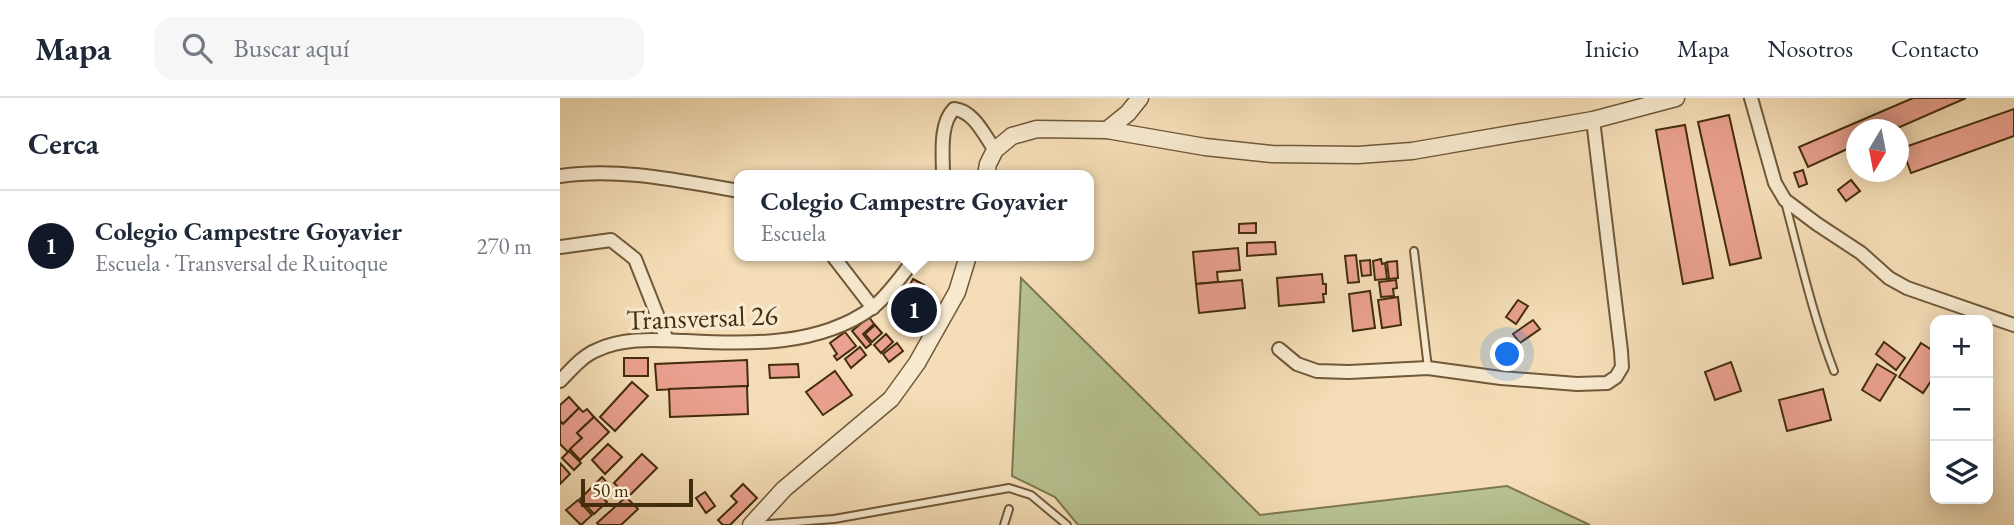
<!DOCTYPE html>
<html lang="es">
<head>
<meta charset="utf-8">
<style>
  body { margin:0; font-family:"EB Garamond",serif; background:#f6f6f7; color:#1f2937 }
  .controls { position:absolute; right:21px; bottom:21px; display:grid; overflow:hidden; border-radius:14px; box-shadow:0 4px 18px #0003 }
  .controls button { width:63px; height:63px; display:grid; place-items:center; padding:0; border:0; border-bottom:2px solid #e0e1e3; background:#fff; color:#1f2937; font:35px sans-serif }
  .compass { position:absolute; left:1286px; top:21px; width:63px; height:63px; border-radius:50%; background:#fff; box-shadow:0 4px 18px #0003; rotate:190deg }
  .scale { position:absolute; left:21px; bottom:18px; width:112px; box-sizing:border-box; padding-left:7px; border:4px solid #432d0d; border-top:0; font-size:19px; line-height:24px; white-space:nowrap; color:#432d0d; -webkit-text-stroke:5px #f8ead0; paint-order:stroke }
  .you { position:absolute; left:948px; top:257px; width:24px; height:24px; margin:-18px; border:5px solid #fff; border-radius:50%; background:#1a73e8; box-shadow:0 0 0 10px #1a73e833 }
  .badge { display:grid; place-items:center; width:46px; height:46px; border-radius:50%; background:#111827; color:#fff; font-size:23px; font-weight:700 }
  .pin { position:absolute; translate:-50% -50%; border:4px solid #fff; box-shadow:0 2px 7px #0006 }
  .popup { position:absolute; left:174px; top:72px; width:360px; height:91px; box-sizing:border-box; display:grid; place-content:center; border-radius:14px; background:#fff; filter:drop-shadow(0 2px 5px #0005); font-size:23px; white-space:nowrap; color:#747a83 }
  .popup b { font-size:26px; color:#1f2937 }
  .popup::after { content:''; position:absolute; left:50%; top:100%; margin-left:-14px; border:14px solid transparent; border-top-color:#fff }
  .list { margin:0; padding:0; list-style:none }
  h2 { display:flex; justify-content:space-between; align-items:center; height:91px; margin:0; padding:0 28px; font-size:30px }
  h2 small { font-size:23px; font-weight:400; color:#747a83 }
  .list li { display:grid; grid-template-columns:46px 1fr auto; gap:21px; align-items:center; box-sizing:border-box; height:112px; padding:0 28px; border-top:2px solid #e0e1e3 }
  .list b { display:block; font-size:26px; white-space:nowrap }
  .list p { margin:0; font-size:23px; white-space:nowrap; color:#747a83 }
  .list em { font-size:23px; font-style:normal; color:#747a83 }
  .icon { flex:none; width:38px; height:38px; fill:none; stroke:currentColor; stroke-width:2; stroke-linecap:round; stroke-linejoin:round }
  .map { position:relative; flex:none; width:1454px; height:427px; overflow:hidden }
  header { display:flex; align-items:center; gap:42px; box-sizing:border-box; height:98px; padding:0 35px; background:#fff; border-bottom:2px solid #e0e1e3 }
  header strong { font-size:33px }
  nav { display:flex; gap:38px; margin-inline-start:auto; font-size:24px }
  .search { width:490px; height:63px; background:#f6f6f7; display:flex; align-items:center; gap:18px; box-sizing:border-box; padding:0 24px; border-radius:21px; color:#747a83; font-size:26px }
  main { display:flex }
  aside { flex:1; background:#fff }
  .map>svg:first-child { display:block }
</style>
</head>
<body>
<header>
<strong>Mapa</strong>
<div class="search"><svg class="icon" aria-label="search" viewBox="0 0 24 24"><circle cx="10" cy="10" r="6"/><path d="M15 15l6 6"/></svg>Buscar aquí</div>
<nav><a>Inicio</a><a>Mapa</a><a>Nosotros</a><a>Contacto</a></nav>
</header>
<main>
<aside>
<h2>Cerca<small></small></h2>
<ul class="list">
<li><span class="badge">1</span><div><b>Colegio Campestre Goyavier</b><p>Escuela · Transversal de Ruitoque</p></div><em>270 m</em></li>
</ul>
</aside>
<div class="map">
<svg width="1454" height="427" viewBox="0 0 1454 427">
  <rect width="100%" height="100%" fill="#f5deb7"/>
  <filter id="stains"><feTurbulence type="fractalNoise" baseFrequency=".00286" numOctaves="4"/><feColorMatrix values="0 0 0 0 .2 0 0 0 0 .09 0 0 0 0 .02 0 0 0 .5 -.17"/></filter>
  <radialGradient id="worn" r=".72"><stop offset=".6" stop-color="#630" stop-opacity="0"/><stop offset="1" stop-color="#630" stop-opacity=".3"/></radialGradient>
  <path fill="#b8c291" stroke="#7e784f" stroke-width="2" d="M461 180 700 417 947 388 1030 427H518L495 399 452 378Z"/>
  <g fill="#eaa18f" stroke="#432d0d" stroke-width="2">
    <path d="M1353 0H1406L1333 32H1296V47L1248 69 1239 49Z"/>
    <path d="M1454 11V38L1351 75 1342 50Z"/>
    <path d="M1169 17 1201 160 1170 167 1138 24Z"/>
    <path d="M1125 27 1153 180 1123 186 1096 32Z"/>
    <path d="M1243 72 1247 86 1239 89 1234 75Z"/>
    <path d="M1291 82 1300 93 1286 103 1278 92Z"/>
    <path d="M696 125V135H679V126Z"/>
    <path d="M715 144 716 156 687 158V145Z"/>
    <path d="M678 150 680 172 657 174 658 184 636 186 633 154Z"/>
    <path d="M796 157 799 184 788 185 785 158Z"/>
    <path d="M821 161 822 166 825 165 827 181 815 182 813 163Z"/>
    <path d="M810 162 811 177 802 178 800 163Z"/>
    <path d="M837 163 838 180 829 181 827 164Z"/>
    <path d="M762 176 763 186H766V196H763L764 204 719 208 717 180Z"/>
    <path d="M353 181 364 187 350 213 339 207Z"/>
    <path d="M682 182 685 210 639 215 636 186Z"/>
    <path d="M836 182 837 190 833 191 834 198 821 199 819 184Z"/>
    <path d="M810 193 815 230 793 233 789 196Z"/>
    <path d="M838 199 841 227 822 230 818 202Z"/>
    <path d="M958 202 968 208 956 226 946 219Z"/>
    <path d="M309 219 314 226 303 236 311 246 306 250 292 233Z"/>
    <path d="M973 222 980 231 960 245 953 236Z"/>
    <path d="M315 227 322 235 312 244 305 236Z"/>
    <path d="M285 234 296 248 277 262 274 258 277 256 270 245Z"/>
    <path d="M326 236 333 244 321 255 314 247Z"/>
    <path d="M953 244 956 262 940 264 937 246Z"/>
    <path d="M1324 244 1345 260 1336 272 1316 256Z"/>
    <path d="M337 245 343 253 329 264 323 256Z"/>
    <path d="M1361 245 1375 254V277L1363 295 1339 279Z"/>
    <path d="M300 249 306 257 291 270 285 261Z"/>
    <rect x="64" y="260" width="24" height="18"/>
    <path d="M187 262 188 288 97 292 95 266Z"/>
    <path d="M1171 264 1181 293 1155 302 1145 274Z"/>
    <path d="M238 266 239 279 210 280 209 267Z"/>
    <path d="M1317 266 1336 277 1320 303 1302 292Z"/>
    <path d="M275 273 292 297 263 317 246 294Z"/>
    <path d="M72 284 88 298 55 333 40 319Z"/>
    <path d="M187 288 188 316 110 319 109 291Z"/>
    <path d="M1263 291 1271 322 1227 333 1219 302Z"/>
    <path d="M9 299 19 310 3 326 0 323V307Z"/>
    <path d="M19 310 23 314 27 311 34 319 17 335 22 340 8 354 0 346V323L3 326Z"/>
    <path d="M34 319 49 334 20 362 10 351 22 340 17 335Z"/>
    <path d="M48 346 62 359 45 376 32 362Z"/>
    <path d="M9 353 21 365 14 372 2 360Z"/>
    <path d="M82 356 97 370 68 399 54 385Z"/>
    <path d="M0 365 10 376 0 386Z"/>
    <path d="M42 379 49 387 39 395 47 404 34 416 20 401Z"/>
    <path d="M183 386 197 400 170 427H163L158 422 177 404 171 398Z"/>
    <path d="M145 394 155 408 146 415 136 400Z"/>
    <path d="M66 399 78 411 61 427H39L37 425Z"/>
    <path d="M18 402 32 417 21 427 6 412Z"/>
  </g>
  <g fill="none" stroke-linecap="round" stroke-linejoin="round">
    <g stroke="#705938" stroke-width="10">
      <g id="service">
        <path d="M1225 104C1240 160 1253 218 1274 273"/>
        <path d="M854 153 868 270"/>
        <path d="M196 427 274 421 449 390 471 397 507 427"/>
        <path d="M444 427 449 411"/>
      </g>
    </g>
    <g stroke="#705938" stroke-width="16">
      <g id="minor">
        <path d="M1191 0 1215 85 1225 102 1257 126 1301 155 1329 180 1347 190 1454 227"/>
        <path d="M383 77C383 57 379 26 394 11 414 13 424 37 435 52"/>
        <path d="M0 78C58 69 121 83 179 93"/>
        <path d="M0 149 51 142 75 161 107 242"/>
        <path d="M273 158 313 210"/>
        <path d="M719 251 737 266 757 273 789 274 868 270 941 280 1017 286 1047 285 1056 279 1062 269 1061 253 1033 22"/>
        <path d="M0 283C11 272 22 258 37 252 65 239 96 242 126 243 188 246 258 249 312 210 329 197 343 175 357 158"/>
      </g>
    </g>
    <g stroke="#705938" stroke-width="19">
      <g id="tertiary">
        <path d="M547 32 568 15 580 0"/>
        <path d="M426 77 428 66 435 52 452 38 477 31 547 32 645 49 712 56 798 57 852 53 1033 22 1116 0"/>
        <path d="M191 427 224 391 331 301 357 265 397 194 408 158"/>
      </g>
    </g>
    <use href="#service" stroke="#f8ead0" stroke-width="6"/>
    <use href="#minor" stroke="#f8ead0" stroke-width="12"/>
    <use href="#tertiary" stroke="#f8ead0" stroke-width="16"/>
  </g>
  <g text-anchor="middle" dominant-baseline="central" stroke-width="7" stroke-linejoin="round" paint-order="stroke">
    <g font-size="28" fill="#432d0d" stroke="#f8ead0">
      <text transform="translate(142 219) rotate(-2)">Transversal 26</text>
    </g>
  </g>
  <rect width="100%" height="100%" filter="url(#stains)"/>
  <rect width="100%" height="100%" fill="url(#worn)"/>
</svg>
<div class="controls">
<button>+</button>
<button>−</button>
<button><svg class="icon" aria-label="layers" viewBox="0 0 24 24"><path d="M12 4l9 5-9 5-9-5zM3 14l9 5 9-5"/></svg></button>
</div>
<svg class="compass" viewBox="-18 -18 36 36"><path d="M0-13l5 13h-10z" fill="#e53935"/><path d="M0 13l5-13h-10z" fill="#747a83"/></svg>
<div class="scale">50 m</div>
<div class="you"></div>
<div class="pin badge" style="left:354px;top:212px">1</div>
<div class="popup"><b>Colegio Campestre Goyavier</b>Escuela</div>
</div>
</main>
</body>
</html>
